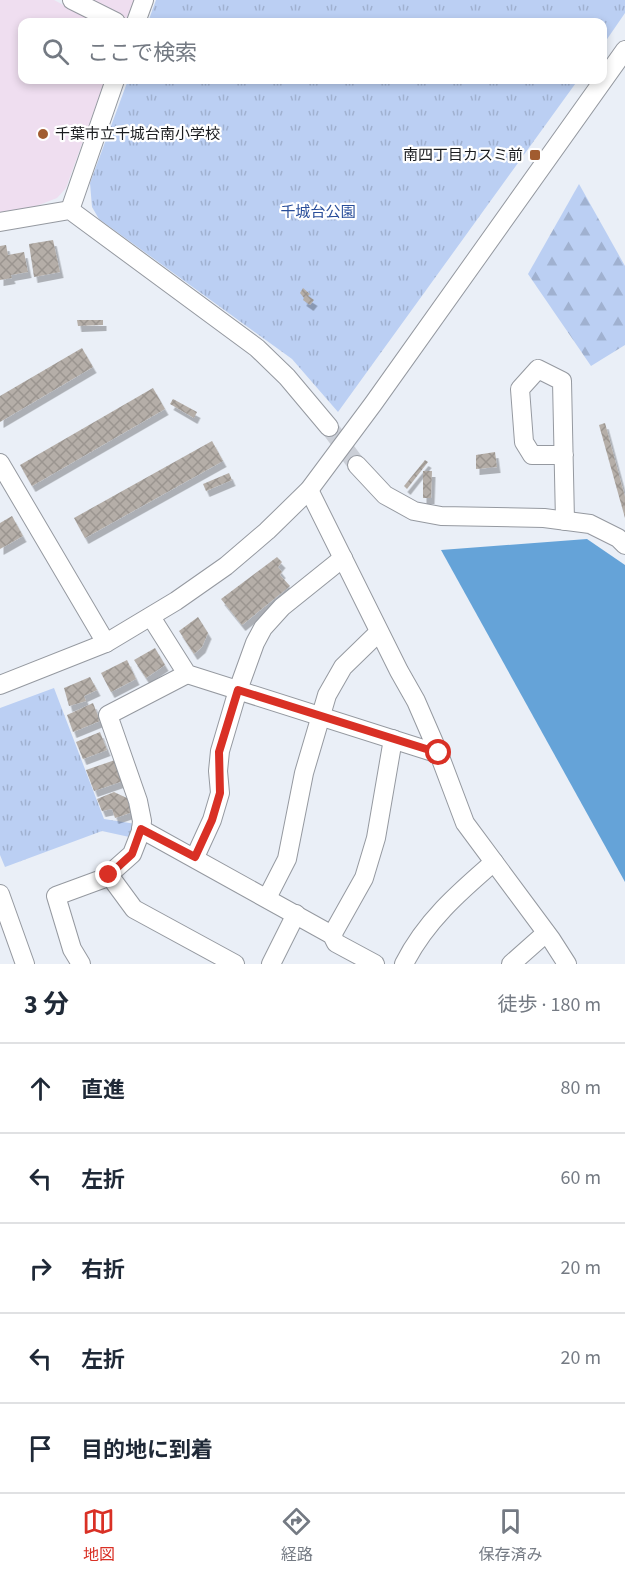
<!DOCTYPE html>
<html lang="ja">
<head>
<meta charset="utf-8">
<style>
  body { margin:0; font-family:"Source Sans 3","Noto Sans JP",sans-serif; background:#f6f6f7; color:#1f2937 }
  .stop { position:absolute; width:18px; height:18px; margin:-14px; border:4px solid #d93025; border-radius:50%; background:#fff }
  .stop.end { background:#d93025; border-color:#fff; box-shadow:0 2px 6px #0008 }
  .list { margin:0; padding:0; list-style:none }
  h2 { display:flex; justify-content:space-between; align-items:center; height:78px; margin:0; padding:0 24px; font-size:26px }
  h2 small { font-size:20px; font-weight:400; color:#747a83 }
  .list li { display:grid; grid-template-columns:39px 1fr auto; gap:18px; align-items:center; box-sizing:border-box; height:90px; padding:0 24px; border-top:2px solid #e0e1e3 }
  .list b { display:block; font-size:22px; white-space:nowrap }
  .list em { font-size:20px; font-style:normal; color:#747a83 }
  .icon { flex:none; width:33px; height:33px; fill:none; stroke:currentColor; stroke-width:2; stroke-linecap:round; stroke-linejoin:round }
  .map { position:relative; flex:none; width:625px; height:964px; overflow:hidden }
  .search { position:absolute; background:#fff; box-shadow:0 3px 9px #0003; left:18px; right:18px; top:18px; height:66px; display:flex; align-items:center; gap:15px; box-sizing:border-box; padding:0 21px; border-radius:12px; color:#747a83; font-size:22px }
  .sheet { height:528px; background:#fff }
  nav { display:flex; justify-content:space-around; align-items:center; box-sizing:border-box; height:84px; border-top:2px solid #e0e1e3; background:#fff; font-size:16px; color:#747a83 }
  nav a { display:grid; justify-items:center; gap:3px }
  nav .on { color:#d93025 }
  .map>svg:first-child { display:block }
</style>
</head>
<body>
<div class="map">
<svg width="625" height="964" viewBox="0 0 625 964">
  <defs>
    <pattern id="forest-firs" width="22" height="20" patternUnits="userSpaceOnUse" patternTransform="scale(1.5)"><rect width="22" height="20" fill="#bbcff3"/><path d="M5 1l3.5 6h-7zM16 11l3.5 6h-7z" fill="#a0b1d0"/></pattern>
    <pattern id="park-tufts" width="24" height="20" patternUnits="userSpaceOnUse" patternTransform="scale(1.5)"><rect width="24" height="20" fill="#bbcff3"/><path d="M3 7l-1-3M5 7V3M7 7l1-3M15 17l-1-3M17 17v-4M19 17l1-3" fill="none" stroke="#a0b1d0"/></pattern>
    <pattern id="building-cross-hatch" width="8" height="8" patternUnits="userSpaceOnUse" patternTransform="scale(1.5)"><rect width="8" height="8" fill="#b5aea8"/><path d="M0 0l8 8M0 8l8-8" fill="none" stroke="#9b9590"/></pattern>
    <filter id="shadow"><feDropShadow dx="3.5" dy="6" stdDeviation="0" flood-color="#0004"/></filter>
  </defs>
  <rect width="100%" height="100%" fill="#eaeff7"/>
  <g fill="#efdef0">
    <path d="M0 0H54L96 22H22V80H105L66 188 57 198 34 207 0 213Z"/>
    <path d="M91 0H136L126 19Z"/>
  </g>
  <path fill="url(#forest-firs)" d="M579 184 625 266V345L591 366 528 274Z"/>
  <g fill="url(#park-tufts)">
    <path d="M156 0H625V13L603 45 602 22H148Z"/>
    <path d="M128 80H578L338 412 292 359 99 219 92 207 90 183Z"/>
    <path d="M54 688 104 819 136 824 134 838 102 831 5 867 0 855V708Z"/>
  </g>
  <path fill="#65a3d8" d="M587 539 625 565V882L441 550Z"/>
  <g fill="url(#building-cross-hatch)" filter="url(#shadow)">
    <path d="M53 240 60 272 34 277 29 244Z"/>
    <path d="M6 245 8 255 24 252 28 272 11 275 12 278 0 280V246Z"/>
    <path d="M303 288 310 294 308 296 314 300 310 305 303 300 304 298 300 293Z"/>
    <path d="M77 320H103V325L78 326Z"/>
    <path d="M82 348 93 367 0 422V396Z"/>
    <path d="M153 388 165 409 32 486 20 465Z"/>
    <path d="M173 399 197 412 194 418 170 404Z"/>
    <path d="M605 423 625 497V518L599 425Z"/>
    <path d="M212 441 223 461 85 538 74 518Z"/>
    <path d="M495 452 497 467 476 469V455Z"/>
    <path d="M425 460 428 462 407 489 404 486Z"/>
    <path d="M423 471H432L431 498H423Z"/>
    <path d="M229 473 232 480 206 491 203 484Z"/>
    <path d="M12 516 23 536 0 549V523Z"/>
    <path d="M277 557 282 562 278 567 282 572 280 575 290 586 242 625 221 599Z"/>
    <path d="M198 617 208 633 202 647 194 654 179 631Z"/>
    <path d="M155 648 165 665 146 678 134 660Z"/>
    <path d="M127 660 136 679 111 692 101 673Z"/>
    <path d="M90 677 97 690 84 696 86 701 69 706 64 688Z"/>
    <path d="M93 703 100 721 73 732 67 715Z"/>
    <path d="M100 732 107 750 83 759 76 742Z"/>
    <path d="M115 760 123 781 94 791 86 770Z"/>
    <path d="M114 792 129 799 133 812 115 818 112 809 102 811 97 799Z"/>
  </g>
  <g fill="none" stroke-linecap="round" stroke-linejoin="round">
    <path stroke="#cbcfd7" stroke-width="18" stroke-dasharray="18 9" stroke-linecap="butt" d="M329 427 357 465"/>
    <g stroke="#9599a0" stroke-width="20">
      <g id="minor">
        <path d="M72 0 116 22"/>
        <path d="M136 22 144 0"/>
        <path d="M70 210 115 80"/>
        <path d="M0 222 70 210 257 348 287 377 329 427"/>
        <path d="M564 455H532L524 442 520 389 538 369 562 381 565 521"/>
        <path d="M0 463 106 643"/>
        <path d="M357 465 385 495 414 511 441 516 544 518 590 524 618 538 625 545"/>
        <path d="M309 490 399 671 416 701 439 754 465 823 551 939 567 964"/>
        <path d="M151 617 187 674 439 754"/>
        <path d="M0 685 106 643 176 601 226 566 267 531 309 490 373 404 625 50"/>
        <path d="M141 829 332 935 336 943 375 964"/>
        <path d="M195 857 212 820 220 793 218 771 220 751 238 690 255 643 263 628 282 607 343 558"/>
        <path d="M109 875 134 909 235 964"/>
        <path d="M0 894 25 964"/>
        <path d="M267 898 287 859 304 773 327 695 343 667 379 632"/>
        <path d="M332 935 364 878 376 838 393 739"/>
        <path d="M81 964 72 949 56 896 105 878 132 854 141 831 142 821 138 801 108 715 187 674"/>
        <path d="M271 964 296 914"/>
        <path d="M404 964C425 922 458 893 494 862"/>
        <path d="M511 964 546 933"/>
      </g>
    </g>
    <use href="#minor" stroke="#fff" stroke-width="18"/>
  </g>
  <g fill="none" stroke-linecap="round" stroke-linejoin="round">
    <path stroke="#d93025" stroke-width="8" d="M109 875 132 854 141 829 195 857 212 820 220 793 219 752 238 690 439 753"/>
  </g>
  <g fill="#a15c30" stroke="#fff" stroke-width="2">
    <circle cx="43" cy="134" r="6"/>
    <rect x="529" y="149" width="12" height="12" rx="3"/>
  </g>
  <g text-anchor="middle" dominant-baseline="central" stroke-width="4.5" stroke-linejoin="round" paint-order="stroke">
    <g font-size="15" fill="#1a1c1f" stroke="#fff" text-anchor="start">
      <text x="55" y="134">千葉市立千城台南小学校</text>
      <text x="523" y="155" text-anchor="end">南四丁目カスミ前</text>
    </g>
    <g font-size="15" fill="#294e9a" stroke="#fff">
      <text x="318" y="212">千城台公園</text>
    </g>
  </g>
</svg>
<div class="stop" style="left:439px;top:753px"></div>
<div class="stop end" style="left:109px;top:875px"></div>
<div class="search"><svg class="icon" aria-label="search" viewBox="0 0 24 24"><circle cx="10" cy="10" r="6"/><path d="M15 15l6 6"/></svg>ここで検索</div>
</div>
<section class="sheet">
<h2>3 分<small>徒歩 · 180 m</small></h2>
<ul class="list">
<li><svg class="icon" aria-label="ahead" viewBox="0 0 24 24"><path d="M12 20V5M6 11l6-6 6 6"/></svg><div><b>直進</b></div><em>80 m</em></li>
<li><svg class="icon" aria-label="left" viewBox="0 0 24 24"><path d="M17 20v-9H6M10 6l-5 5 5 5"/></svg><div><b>左折</b></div><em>60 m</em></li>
<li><svg class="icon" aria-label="right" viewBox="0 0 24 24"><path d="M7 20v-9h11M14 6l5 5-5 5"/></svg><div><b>右折</b></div><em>20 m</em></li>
<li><svg class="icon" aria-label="left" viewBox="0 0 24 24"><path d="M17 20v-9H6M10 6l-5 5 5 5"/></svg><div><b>左折</b></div><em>20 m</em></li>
<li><svg class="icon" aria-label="arrive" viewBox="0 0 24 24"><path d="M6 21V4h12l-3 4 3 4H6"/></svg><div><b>目的地に到着</b></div></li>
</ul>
</section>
<nav>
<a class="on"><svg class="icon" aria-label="map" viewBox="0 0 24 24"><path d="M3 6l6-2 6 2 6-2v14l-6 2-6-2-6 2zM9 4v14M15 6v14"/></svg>地図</a>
<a><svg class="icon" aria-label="directions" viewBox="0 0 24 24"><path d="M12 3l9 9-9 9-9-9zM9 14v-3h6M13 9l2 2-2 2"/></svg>経路</a>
<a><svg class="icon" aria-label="saved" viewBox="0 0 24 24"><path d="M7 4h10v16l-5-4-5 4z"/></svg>保存済み</a>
</nav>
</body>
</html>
